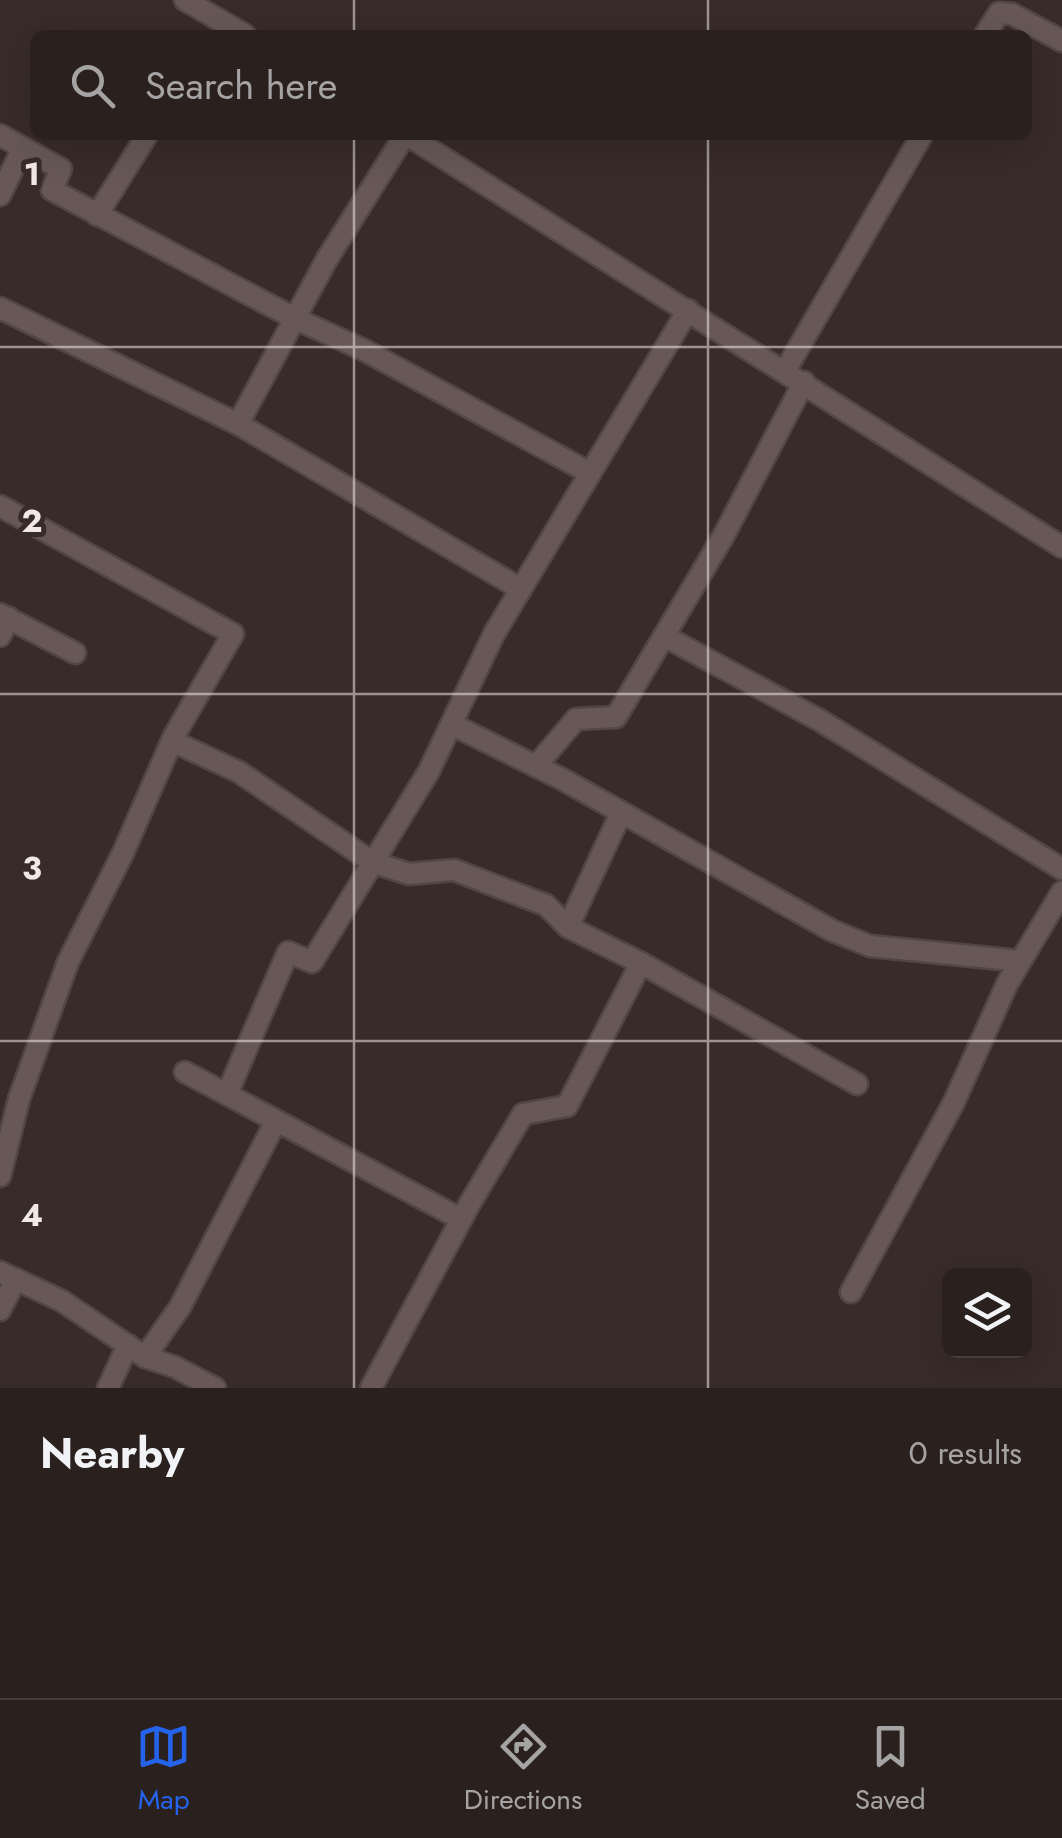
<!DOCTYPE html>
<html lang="en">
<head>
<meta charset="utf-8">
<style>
  body { margin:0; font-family:Jost,sans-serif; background:#322827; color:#f1f3f6 }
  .controls { position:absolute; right:30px; bottom:30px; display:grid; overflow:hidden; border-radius:15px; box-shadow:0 10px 40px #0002 }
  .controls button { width:90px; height:90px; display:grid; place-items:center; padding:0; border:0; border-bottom:2px solid #463e3c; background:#2a201e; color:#f1f3f6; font:50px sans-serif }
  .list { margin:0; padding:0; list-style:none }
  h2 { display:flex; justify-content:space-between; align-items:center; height:130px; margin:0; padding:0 40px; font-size:42px }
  h2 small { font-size:32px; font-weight:400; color:#a5a3a4 }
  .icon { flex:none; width:55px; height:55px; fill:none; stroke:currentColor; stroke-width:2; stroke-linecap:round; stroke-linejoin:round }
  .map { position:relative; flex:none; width:1062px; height:1388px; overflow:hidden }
  .search { position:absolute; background:#2a201e; box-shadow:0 10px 40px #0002; left:30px; right:30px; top:30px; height:110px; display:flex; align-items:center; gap:25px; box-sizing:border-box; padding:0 35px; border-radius:15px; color:#a5a3a4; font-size:38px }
  .sheet { height:310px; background:#2a201e }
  nav { display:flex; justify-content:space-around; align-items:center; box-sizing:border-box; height:140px; border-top:2px solid #463e3c; background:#2a201e; font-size:28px; color:#a5a3a4 }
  nav a { display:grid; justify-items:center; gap:5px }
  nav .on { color:#2563eb }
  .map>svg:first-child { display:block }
</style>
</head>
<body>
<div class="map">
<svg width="1062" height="1388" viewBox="0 0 1062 1388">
  <rect width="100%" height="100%" fill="#382b28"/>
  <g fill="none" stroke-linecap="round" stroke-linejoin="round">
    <g stroke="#524644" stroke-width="25">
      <g id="street">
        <path d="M185 0 245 35"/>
        <path d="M985 35 999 13 1012 14 1062 41"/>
        <path d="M0 135 61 169 52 190 296 319 364 350 590 473"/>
        <path d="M407 135 1062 547"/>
        <path d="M0 195 23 148"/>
        <path d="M97 215 147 135"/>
        <path d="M0 308 238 424 521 589"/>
        <path d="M785 371 922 135"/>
        <path d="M238 424 327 259 405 135"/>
        <path d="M0 506 233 634 174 736 123 853 68 962 19 1099 0 1176"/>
        <path d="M0 614 75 653"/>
        <path d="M0 636 9 618"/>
        <path d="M664 636 821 721 1062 869"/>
        <path d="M453 725 562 779 833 931 870 946 1020 961"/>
        <path d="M172 741 239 772 372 862 409 874 454 870 546 905 568 927 641 963 857 1084"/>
        <path d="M536 766 576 719 616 717 724 535 804 382"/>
        <path d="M568 927 621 813"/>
        <path d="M185 1072 461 1219"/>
        <path d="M227 1094 288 952 312 962 429 771 494 634 688 310"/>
        <path d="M0 1272 62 1301 145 1357 175 1367 215 1388"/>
        <path d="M851 1292 954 1102 1007 984 1062 892"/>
        <path d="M0 1310 16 1279"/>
        <path d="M145 1357 180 1307 276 1121"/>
        <path d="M108 1388 128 1345"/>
        <path d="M371 1388 469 1205 523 1114 567 1106 641 963"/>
      </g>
    </g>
    <use href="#street" stroke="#675855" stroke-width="20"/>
  </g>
  <path fill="none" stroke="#f2e9e7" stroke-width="2.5" stroke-opacity="0.55" d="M354 0V35M708 0V35M354 135V1388M708 135V1388M0 347H1062M0 694H1062M0 1041H1062"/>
  <g font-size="32" text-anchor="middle" font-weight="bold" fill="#f2e9e7" stroke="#382b28" stroke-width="10" stroke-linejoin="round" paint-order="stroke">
    <text x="32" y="185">1</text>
    <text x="32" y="532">2</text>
    <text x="32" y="879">3</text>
    <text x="32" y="1226">4</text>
  </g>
</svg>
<div class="controls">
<button><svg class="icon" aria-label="layers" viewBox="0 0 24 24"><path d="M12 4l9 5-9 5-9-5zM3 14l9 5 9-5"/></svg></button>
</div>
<div class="search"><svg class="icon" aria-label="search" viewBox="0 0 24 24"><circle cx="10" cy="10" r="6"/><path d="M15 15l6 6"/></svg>Search here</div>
</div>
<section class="sheet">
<h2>Nearby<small>0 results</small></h2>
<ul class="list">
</ul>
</section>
<nav>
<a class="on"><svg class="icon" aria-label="map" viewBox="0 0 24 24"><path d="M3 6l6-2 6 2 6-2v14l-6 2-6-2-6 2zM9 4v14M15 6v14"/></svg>Map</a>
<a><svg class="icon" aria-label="directions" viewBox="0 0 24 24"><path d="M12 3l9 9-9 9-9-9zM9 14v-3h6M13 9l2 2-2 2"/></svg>Directions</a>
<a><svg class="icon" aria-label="saved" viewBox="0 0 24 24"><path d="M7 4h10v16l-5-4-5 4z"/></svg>Saved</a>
</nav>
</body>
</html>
